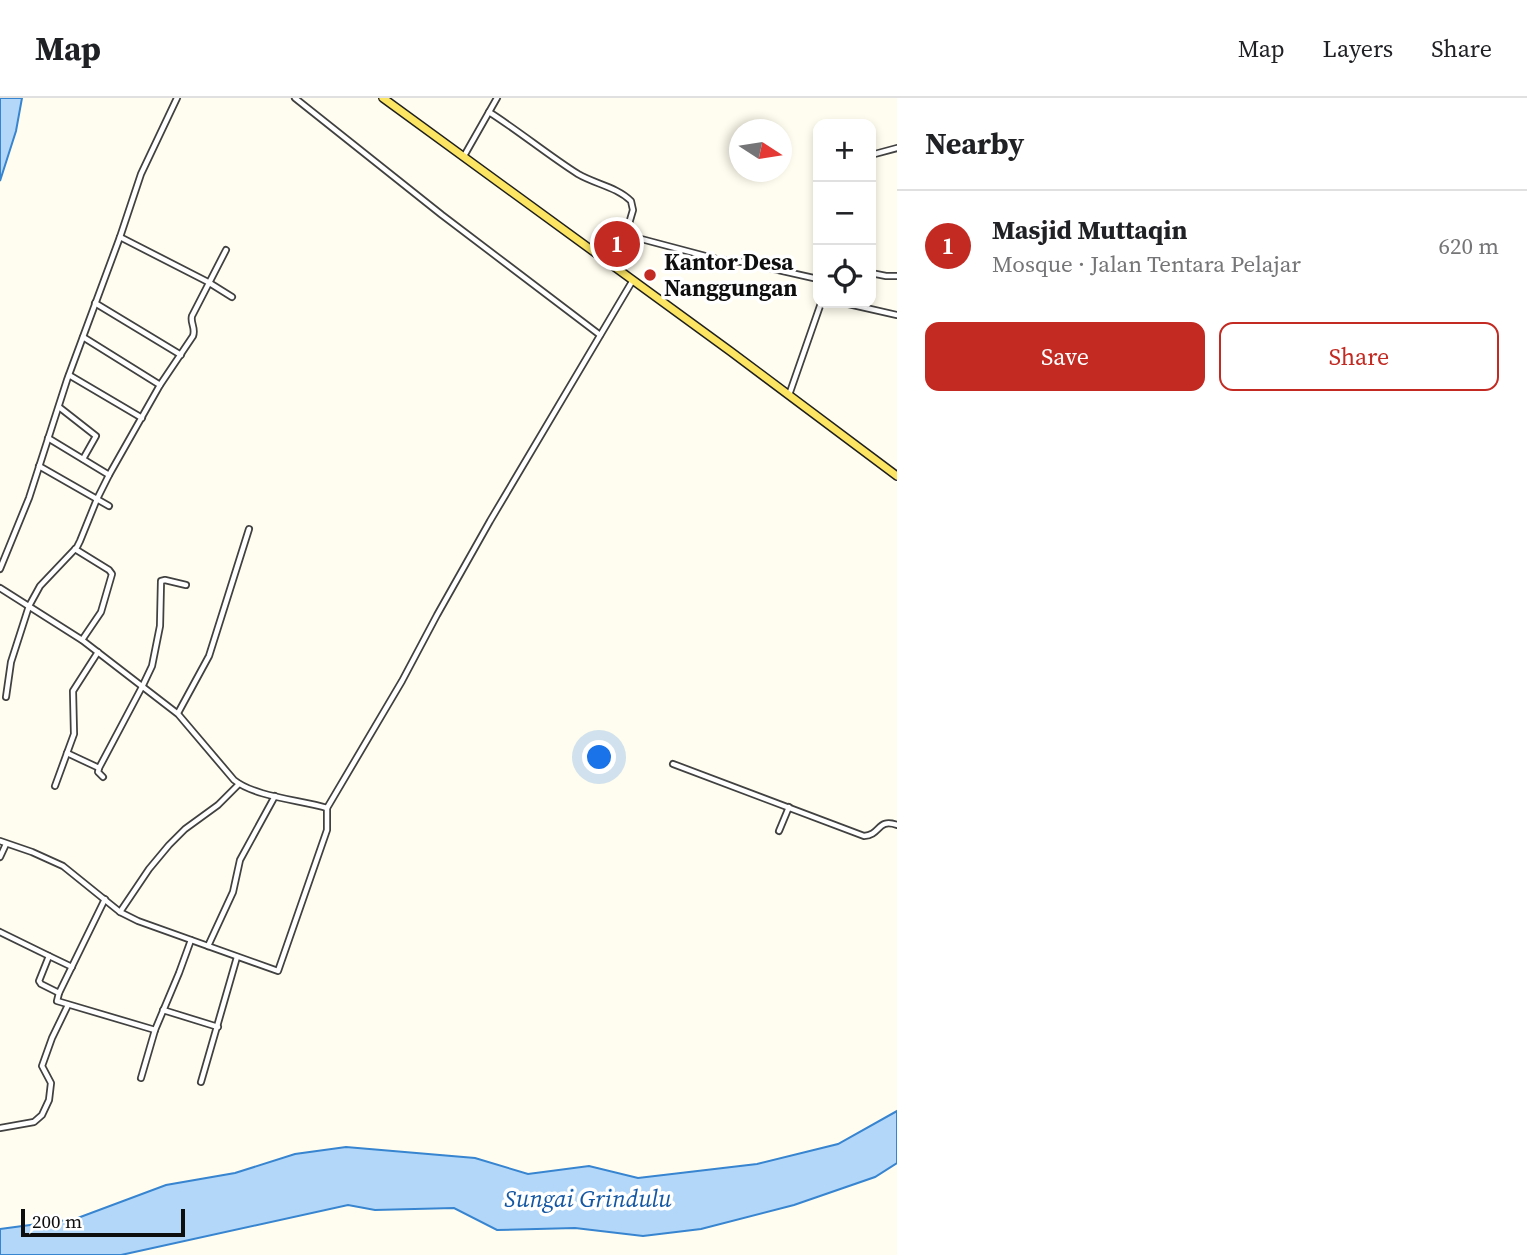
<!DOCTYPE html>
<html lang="en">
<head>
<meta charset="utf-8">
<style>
  body { margin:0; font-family:"Source Serif 4",serif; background:#f2f2f2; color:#202124 }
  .controls { position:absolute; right:21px; top:21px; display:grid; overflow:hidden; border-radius:14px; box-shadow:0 4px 10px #0003 }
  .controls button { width:63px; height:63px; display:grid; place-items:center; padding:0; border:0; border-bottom:2px solid #e0e0e0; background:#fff; color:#202124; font:35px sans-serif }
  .compass { position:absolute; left:729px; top:21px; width:63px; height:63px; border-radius:50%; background:#fff; box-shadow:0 4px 10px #0003; rotate:102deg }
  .scale { position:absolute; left:21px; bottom:18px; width:164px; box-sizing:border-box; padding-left:7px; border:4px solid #0e0e0e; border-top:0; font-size:19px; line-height:24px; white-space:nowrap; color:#0e0e0e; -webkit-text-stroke:5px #fff; paint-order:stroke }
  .you { position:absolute; left:600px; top:660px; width:24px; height:24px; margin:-18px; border:5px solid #fff; border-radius:50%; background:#1a73e8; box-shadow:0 0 0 10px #1a73e833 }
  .badge { display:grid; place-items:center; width:46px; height:46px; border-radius:50%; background:#c22a22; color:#fff; font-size:23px; font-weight:700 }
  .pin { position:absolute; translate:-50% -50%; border:4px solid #fff; box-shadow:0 2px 7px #0006 }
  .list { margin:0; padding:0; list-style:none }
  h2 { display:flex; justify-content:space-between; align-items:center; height:91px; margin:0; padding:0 28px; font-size:30px }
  h2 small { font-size:23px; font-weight:400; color:#757577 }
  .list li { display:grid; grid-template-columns:46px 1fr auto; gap:21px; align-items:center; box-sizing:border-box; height:112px; padding:0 28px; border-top:2px solid #e0e0e0 }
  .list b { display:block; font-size:26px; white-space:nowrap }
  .list p { margin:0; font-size:23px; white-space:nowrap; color:#757577 }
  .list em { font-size:23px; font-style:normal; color:#757577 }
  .actions { display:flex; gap:14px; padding:21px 28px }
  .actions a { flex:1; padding:16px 0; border:2px solid #c22a22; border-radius:14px; text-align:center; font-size:24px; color:#c22a22 }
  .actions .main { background:#c22a22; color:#fff }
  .icon { flex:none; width:38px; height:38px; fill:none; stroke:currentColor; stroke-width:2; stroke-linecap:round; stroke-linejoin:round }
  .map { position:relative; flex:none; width:897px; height:1157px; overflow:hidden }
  header { display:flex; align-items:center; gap:42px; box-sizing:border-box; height:98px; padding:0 35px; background:#fff; border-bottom:2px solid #e0e0e0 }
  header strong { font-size:33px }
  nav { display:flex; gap:38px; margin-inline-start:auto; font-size:24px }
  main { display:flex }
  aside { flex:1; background:#fff }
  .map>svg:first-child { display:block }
</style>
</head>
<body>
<header>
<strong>Map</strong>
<nav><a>Map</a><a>Layers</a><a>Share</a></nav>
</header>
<main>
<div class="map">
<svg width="897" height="1157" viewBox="0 0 897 1157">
  <rect width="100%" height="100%" fill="#fffdef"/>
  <g fill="#b2d7f8" stroke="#3784d0" stroke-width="2">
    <path d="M0 0H22L16 33 0 83Z"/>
    <path d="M897 1013V1065L875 1079 794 1107 701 1131 643 1138 575 1130 497 1132 454 1110 375 1112 348 1107 121 1157H0V1131L75 1121 166 1087 235 1075 295 1056 346 1049 475 1060 528 1076 589 1068 638 1080 757 1066 838 1046Z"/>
  </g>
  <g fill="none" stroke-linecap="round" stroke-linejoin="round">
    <g stroke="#414141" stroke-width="8">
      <g id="street">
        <path d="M295 0 442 117 600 237"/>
        <path d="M489 14C519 33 548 57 578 76 595 86 617 89 631 103L633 112 628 129 632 144 615 170"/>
        <path d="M871 57 897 50"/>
        <path d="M464 58 497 0"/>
        <path d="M630 138 717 161 742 164 818 181"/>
        <path d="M120 139 208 184 232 199"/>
        <path d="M871 175 886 178H897"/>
        <path d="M95 205 181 257"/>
        <path d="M844 205 897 217"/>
        <path d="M83 239 160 287"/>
        <path d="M69 277 142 320"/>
        <path d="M789 297 821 205"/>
        <path d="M59 309 96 338 83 361"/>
        <path d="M48 340 109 377"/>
        <path d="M39 368 109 408"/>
        <path d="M75 451 109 472 112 476 101 514 82 542"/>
        <path d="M0 471 29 400 67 282 120 139 141 76 177 0"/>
        <path d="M0 490 82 542 178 616 234 682C255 699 301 702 327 710"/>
        <path d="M6 599 11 564 29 508 40 488 77 449 80 443 97 401 109 377 160 287 193 238C196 230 190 225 192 218L226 152"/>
        <path d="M178 615 209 558 249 431"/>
        <path d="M67 655 99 670 143 587 152 568 160 528 161 483 165 482 186 487"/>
        <path d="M673 666 864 738C881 737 877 720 897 727"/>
        <path d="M99 670 98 674 103 679"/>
        <path d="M55 688 74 636 73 593 98 554"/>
        <path d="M779 733 789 709"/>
        <path d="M0 743 32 754 63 768 120 814 138 823 278 873 327 732V710L402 583 437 517 490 423 633 182"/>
        <path d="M0 759 6 746"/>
        <path d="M105 801 59 895 57 903 155 932"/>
        <path d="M120 814 149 771 169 747 185 731 218 707 239 686"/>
        <path d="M0 834 49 858 39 883 41 886 59 895"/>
        <path d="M208 848 233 794 240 762 275 698"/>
        <path d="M49 858 72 869"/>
        <path d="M163 912 218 929"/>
        <path d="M141 980 155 932 179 875 191 842"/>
        <path d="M201 984 237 859"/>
        <path d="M0 1030 34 1024 42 1017 49 1002 51 985 42 968 52 940 68 907"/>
      </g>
    </g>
    <g stroke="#1f1f1f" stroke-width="10">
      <path id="primary" d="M383 0 730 253 897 378"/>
    </g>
    <use href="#street" stroke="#fff" stroke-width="4.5"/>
    <use href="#primary" stroke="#fbe562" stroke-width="7"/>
  </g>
  <circle fill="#c22a22" stroke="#fff" stroke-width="2.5" cx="650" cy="177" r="7"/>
  <g text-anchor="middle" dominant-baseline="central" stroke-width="7" stroke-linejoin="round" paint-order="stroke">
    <g font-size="23" font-weight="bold" fill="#0e0e0e" stroke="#fff" text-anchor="start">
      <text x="664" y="164">Kantor Desa<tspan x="664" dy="26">Nanggungan</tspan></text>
    </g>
    <g font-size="24" font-style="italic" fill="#1457a3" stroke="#fff">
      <text x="588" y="1100">Sungai Grindulu</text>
    </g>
  </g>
</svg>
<div class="controls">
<button>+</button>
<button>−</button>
<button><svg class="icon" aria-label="locate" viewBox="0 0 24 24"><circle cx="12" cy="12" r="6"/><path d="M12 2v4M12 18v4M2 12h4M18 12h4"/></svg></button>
</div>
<svg class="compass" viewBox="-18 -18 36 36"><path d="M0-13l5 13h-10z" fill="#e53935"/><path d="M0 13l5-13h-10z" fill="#757577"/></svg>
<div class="scale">200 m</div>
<div class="you"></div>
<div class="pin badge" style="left:617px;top:146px">1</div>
</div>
<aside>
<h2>Nearby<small></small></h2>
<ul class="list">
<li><span class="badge">1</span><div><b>Masjid Muttaqin</b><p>Mosque · Jalan Tentara Pelajar</p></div><em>620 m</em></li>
</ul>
<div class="actions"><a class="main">Save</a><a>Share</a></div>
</aside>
</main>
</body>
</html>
